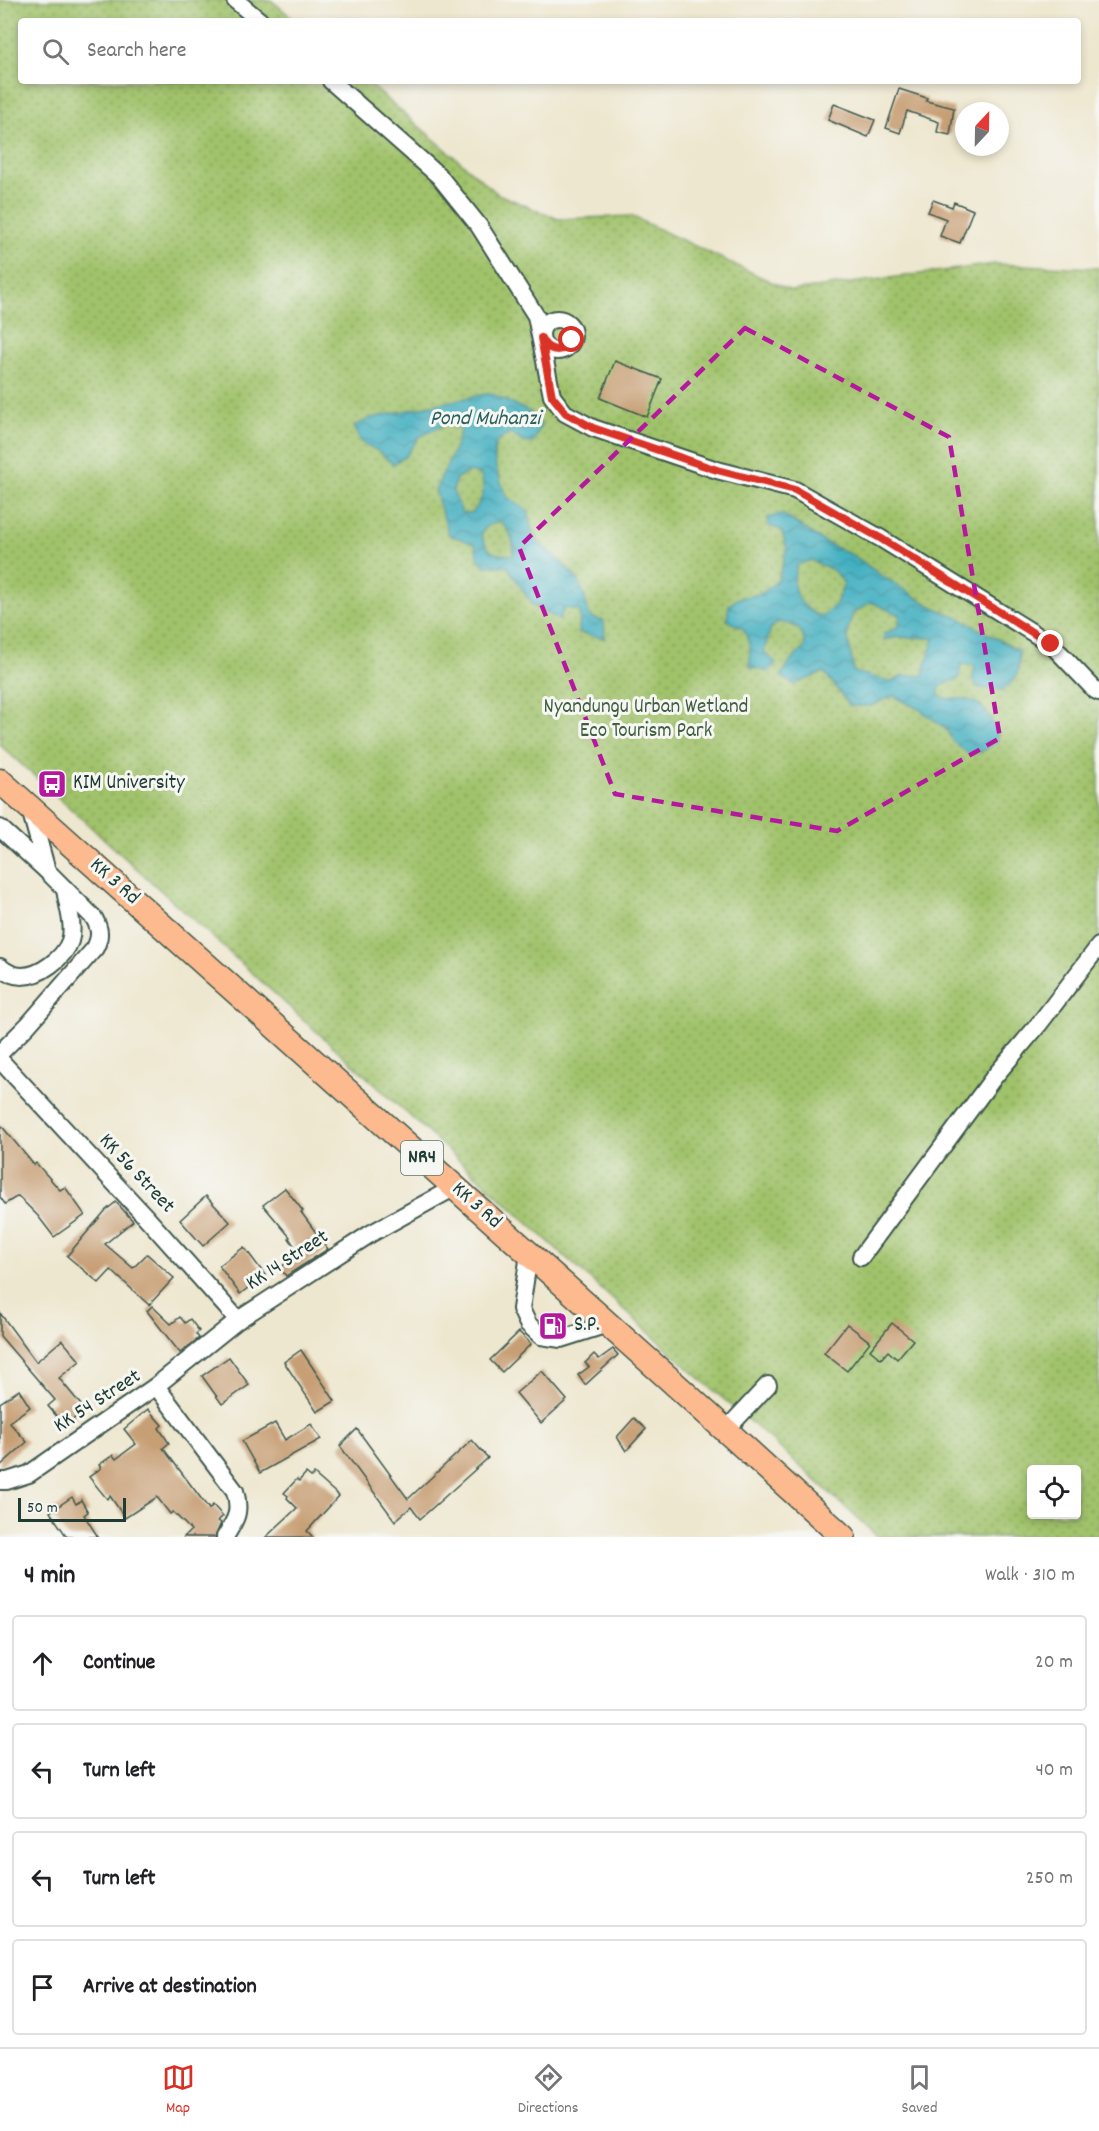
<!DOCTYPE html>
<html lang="en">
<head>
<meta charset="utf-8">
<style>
  body { margin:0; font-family:Dekko,sans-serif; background:#f2f2f2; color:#202124 }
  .controls { position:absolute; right:18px; bottom:18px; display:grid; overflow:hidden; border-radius:6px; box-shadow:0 3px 9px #0003 }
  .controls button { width:54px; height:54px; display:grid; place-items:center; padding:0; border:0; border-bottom:2px solid #e0e0e0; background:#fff; color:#202124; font:30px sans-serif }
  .compass { position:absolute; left:955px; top:102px; width:54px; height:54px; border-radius:50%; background:#fff; box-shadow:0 3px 9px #0003; rotate:22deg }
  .scale { position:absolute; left:18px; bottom:15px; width:108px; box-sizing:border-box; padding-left:6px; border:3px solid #1f3d34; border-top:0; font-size:16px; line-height:21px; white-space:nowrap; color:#1f3d34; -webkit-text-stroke:4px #f6f6f2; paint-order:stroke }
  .stop { position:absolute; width:18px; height:18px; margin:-14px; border:4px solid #d93025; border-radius:50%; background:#fff }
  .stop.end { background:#d93025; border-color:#fff; box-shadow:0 2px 6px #0008 }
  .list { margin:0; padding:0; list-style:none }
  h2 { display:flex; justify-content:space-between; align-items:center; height:78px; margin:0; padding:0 24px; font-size:26px }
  h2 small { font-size:20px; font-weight:400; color:#757577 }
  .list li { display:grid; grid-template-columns:39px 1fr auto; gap:18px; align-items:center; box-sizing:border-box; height:96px; margin:0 12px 12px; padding:0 12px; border:2px solid #e0e0e0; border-radius:6px }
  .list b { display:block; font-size:22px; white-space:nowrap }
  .list em { font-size:20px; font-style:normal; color:#757577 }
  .icon { flex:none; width:33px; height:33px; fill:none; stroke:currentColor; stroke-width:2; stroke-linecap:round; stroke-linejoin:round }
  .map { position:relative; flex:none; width:1099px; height:1537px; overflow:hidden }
  .search { position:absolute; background:#fff; box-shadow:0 3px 9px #0003; left:18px; right:18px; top:18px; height:66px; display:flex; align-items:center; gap:15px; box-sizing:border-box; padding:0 21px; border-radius:6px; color:#757577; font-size:22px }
  .sheet { height:510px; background:#fff }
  nav { display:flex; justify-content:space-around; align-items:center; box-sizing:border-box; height:84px; border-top:2px solid #e0e0e0; background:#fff; font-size:16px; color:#757577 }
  nav a { display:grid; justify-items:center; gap:3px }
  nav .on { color:#d93025 }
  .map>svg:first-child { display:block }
</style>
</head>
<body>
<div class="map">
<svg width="1099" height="1537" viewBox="0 0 1099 1537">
  <defs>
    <pattern id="park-dots" width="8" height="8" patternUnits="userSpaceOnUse" patternTransform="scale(1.5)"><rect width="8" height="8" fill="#a0c26b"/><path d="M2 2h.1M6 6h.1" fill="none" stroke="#829f59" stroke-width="1.8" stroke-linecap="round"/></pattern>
    <pattern id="water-waves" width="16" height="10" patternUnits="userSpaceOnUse" patternTransform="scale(1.5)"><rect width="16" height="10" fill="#43b0c1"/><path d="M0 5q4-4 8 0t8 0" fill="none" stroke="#37909e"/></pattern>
  </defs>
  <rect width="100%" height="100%" fill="#f6f6f2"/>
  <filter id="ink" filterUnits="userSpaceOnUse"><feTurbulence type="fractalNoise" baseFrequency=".0167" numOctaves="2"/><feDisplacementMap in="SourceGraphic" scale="12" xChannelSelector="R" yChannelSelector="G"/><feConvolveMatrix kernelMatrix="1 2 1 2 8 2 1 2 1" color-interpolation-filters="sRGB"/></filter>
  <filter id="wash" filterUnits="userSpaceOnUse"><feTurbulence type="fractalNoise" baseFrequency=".008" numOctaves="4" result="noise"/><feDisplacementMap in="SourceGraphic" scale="24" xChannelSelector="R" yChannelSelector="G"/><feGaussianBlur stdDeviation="1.35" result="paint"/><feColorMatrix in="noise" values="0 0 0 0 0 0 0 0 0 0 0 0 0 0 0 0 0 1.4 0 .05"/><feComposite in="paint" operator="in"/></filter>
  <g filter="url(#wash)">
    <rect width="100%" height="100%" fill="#eee7cf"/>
    <path fill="url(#park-dots)" stroke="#608050" stroke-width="1.5" fill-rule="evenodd" d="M0 0H271L296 21H21V81H366L498 194 558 219 631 216 791 291 995 264 1099 268V1537H878L769 1438 706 1384 0 745ZM1032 1470H1076V1514H1032Z"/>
    <g fill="url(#water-waves)" stroke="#31767a" stroke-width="1.5" fill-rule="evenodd">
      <path d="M490 393 530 412 541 425 533 443 523 442 510 433 497 441 494 451 496 468 506 496 529 512C530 549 556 552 576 578 583 587 586 605 590 617L604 621 605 638 579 633 580 611 564 608 559 620 533 605 507 566H485L478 558 475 544 449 535 435 490 454 450 461 428 446 424 419 437 406 456 393 464 378 451 361 442 354 426 371 418ZM469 472 481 475C486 491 483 500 472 513H462L453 491 456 478ZM500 521C511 532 514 539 513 555 493 555 488 554 481 534L487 526Z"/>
      <path d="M782 514 826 543 854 556 885 578 929 605 963 620 1019 651C1020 672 1019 677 1003 690L978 688 972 680 975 666 961 664 959 678 939 687V695C948 701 953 698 963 699 985 701 994 721 998 740L985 750 970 755 953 742 946 729 919 709 893 696 871 706H850L824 672 794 685 781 676 789 663 805 647C803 627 798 625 779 622L771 627 764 652 776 663 769 672 750 667V646L744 629 727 620 729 605 739 598 761 594 778 580 787 548 781 530 769 526 767 518ZM811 560 833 570 844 583 836 604 822 617C809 613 795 599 794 585 793 579 796 571 797 565ZM871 602 900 615 899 626 884 634V640L900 637 934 638 923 675 903 676 891 682 854 672 847 633 853 613Z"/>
    </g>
    <g id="blocks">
      <g fill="#c79f75">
        <path d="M899 89 927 98 926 101 954 108 950 135 937 132 939 122 907 111 900 133 886 128Z"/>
        <path d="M834 104 875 120 868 137 828 120Z"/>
        <path d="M933 200 952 207 954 202 973 210 960 243 940 236 946 219 928 212Z"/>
        <path d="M615 361 662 379 647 417 600 398Z"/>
        <path d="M0 1124 34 1165 36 1163 60 1190 65 1187 85 1215 54 1237 38 1216 18 1196 5 1204 0 1197Z"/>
        <path d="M285 1188 303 1211 301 1212 328 1249 286 1276 280 1268 299 1253 289 1238 290 1237 263 1205Z"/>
        <path d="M206 1196 230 1222 203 1246 180 1220Z"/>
        <path d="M116 1202 133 1221 105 1244 133 1268 147 1254 174 1278 149 1305 111 1270 99 1283 67 1256 106 1210Z"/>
        <path d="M244 1247 265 1275 240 1294 219 1266Z"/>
        <path d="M152 1306 171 1324 180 1317 185 1323 190 1319 199 1331 196 1334 199 1338 180 1353 147 1311Z"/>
        <path d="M0 1313 36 1362 62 1340 80 1361 59 1378 85 1410 65 1426 48 1406 55 1400 0 1336Z"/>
        <path d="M892 1323 913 1340 897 1359 888 1351 881 1359 870 1350Z"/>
        <path d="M847 1324 870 1342 847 1371 824 1353Z"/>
        <path d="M519 1332 531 1344 502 1372 490 1360Z"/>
        <path d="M613 1349 618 1355 585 1385 578 1375 589 1367 585 1363 594 1354 599 1359Z"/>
        <path d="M301 1350 335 1401 317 1412 284 1362Z"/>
        <path d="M229 1357 249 1385 222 1404 202 1376Z"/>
        <path d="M542 1371 567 1400 541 1423 516 1393Z"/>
        <path d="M19 1390 30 1407 9 1422 27 1442 0 1466V1403Z"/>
        <path d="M148 1409 162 1425 159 1428 169 1443 163 1448 209 1509 213 1505 223 1516 218 1521 221 1523 215 1537H184L191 1530 173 1512 170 1514 157 1497 125 1518 110 1496 107 1499 89 1477 101 1468 99 1465 113 1455 116 1459 136 1444 124 1429Z"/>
        <path d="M634 1418 646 1429 626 1451 617 1437Z"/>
        <path d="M275 1423 285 1440 311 1424 321 1439 260 1473 242 1441Z"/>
        <path d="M357 1429 408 1499 472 1440 488 1458 420 1519 411 1507 395 1521 340 1446Z"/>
        <path d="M306 1473 311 1477 314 1474 339 1496 307 1531 313 1537H266L297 1508 287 1498 288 1496 284 1493 297 1479 299 1481Z"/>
        <path d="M72 1497 76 1504 81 1500 88 1512 84 1515 98 1537H67L50 1512Z"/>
      </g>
    </g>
  </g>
  <g filter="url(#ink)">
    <use href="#blocks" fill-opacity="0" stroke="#3e564b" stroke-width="1.5"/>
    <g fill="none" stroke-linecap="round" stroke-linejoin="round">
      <g stroke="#3e564b" stroke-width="20">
        <g id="minor">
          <path d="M235 0 260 21"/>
          <path d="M331 81 439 176 479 226 536 316 552 396 565 413 593 428 717 470 795 490 880 538 1051 644 1095 690 1099 692"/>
          <circle cx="557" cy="335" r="16"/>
          <path d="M0 828 46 870"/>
          <path d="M0 967C6 972 13 976 22 976 40 976 64 958 70 941 75 926 67 905 65 889"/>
          <path d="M0 1053 28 1025 95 948C101 936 100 929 94 918L47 871 30 809"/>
          <path d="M0 1060 145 1216 238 1320"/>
          <path d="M529 1254 521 1309 528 1324 541 1336 561 1339 608 1324"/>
          <path d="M861 1257 994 1077 1039 1024 1099 946"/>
          <path d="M156 1386 238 1320 370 1234 455 1187"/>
          <path d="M725 1431 768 1385"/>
          <path d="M0 1481H7L29 1474 156 1386 235 1491C241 1512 236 1519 225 1537"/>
        </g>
      </g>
      <g stroke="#3e564b" stroke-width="27">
        <path id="highway" d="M0 781 666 1376 843 1537"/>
      </g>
      <use href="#minor" stroke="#fff" stroke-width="16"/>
      <use href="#highway" stroke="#fcba8e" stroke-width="24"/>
    </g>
  </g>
  <g fill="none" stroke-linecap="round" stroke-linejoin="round" filter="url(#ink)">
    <path stroke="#d93025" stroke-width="8" d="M572 340C565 354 547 353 541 338L552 396 566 413 593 428 717 470 795 490 880 538 1051 644"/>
  </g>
  <path fill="none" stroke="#b5179e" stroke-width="4.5" stroke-dasharray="12 8" stroke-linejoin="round" d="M745 328 949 437 1000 738 837 831 615 794 519 547Z"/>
  <defs>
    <g id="bus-square" transform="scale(1.5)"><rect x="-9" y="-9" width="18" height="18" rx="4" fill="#b5179e" stroke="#f6f6f2"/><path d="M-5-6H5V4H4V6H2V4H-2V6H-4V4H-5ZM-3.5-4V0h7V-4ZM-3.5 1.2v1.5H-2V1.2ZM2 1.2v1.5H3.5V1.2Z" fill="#fff"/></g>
    <g id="fuel-square" transform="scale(1.5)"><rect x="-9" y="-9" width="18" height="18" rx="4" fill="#b5179e" stroke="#f6f6f2"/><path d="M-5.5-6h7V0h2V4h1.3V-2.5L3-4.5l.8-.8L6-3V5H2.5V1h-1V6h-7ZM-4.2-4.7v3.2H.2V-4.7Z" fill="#fff"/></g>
  </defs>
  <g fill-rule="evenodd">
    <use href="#bus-square" x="52" y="784"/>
    <use href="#fuel-square" x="553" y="1326"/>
  </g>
  <g text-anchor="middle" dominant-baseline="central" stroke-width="6" stroke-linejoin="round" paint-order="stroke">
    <rect fill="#f6f6f2" stroke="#60746d" stroke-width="1.5" x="401" y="1141" width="42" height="34" rx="4.5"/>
    <g font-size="20" font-weight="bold" fill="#1f3d34">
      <text x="422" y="1158">NR4</text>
    </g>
    <g font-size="21" fill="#3f5e42" stroke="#f6f6f2">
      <text x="646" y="708">Nyandungu Urban Wetland<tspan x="646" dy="24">Eco Tourism Park</tspan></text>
    </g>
    <g font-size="21" fill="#1f3d34" stroke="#f6f6f2" text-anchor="start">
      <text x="73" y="784">KIM University</text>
      <text x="574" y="1326">S.P.</text>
    </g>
    <g font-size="21" fill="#1f3d34" stroke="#f6f6f2">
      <text transform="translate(114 882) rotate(42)">KK 3 Rd</text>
      <text transform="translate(136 1174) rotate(47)">KK 56 Street</text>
      <text transform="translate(476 1206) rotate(42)">KK 3 Rd</text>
      <text transform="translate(288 1261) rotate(-33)">KK 14 Street</text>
      <text transform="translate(98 1402) rotate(-33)">KK 54 Street</text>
    </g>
    <g font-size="22" font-style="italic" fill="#2a605e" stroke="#f6f6f2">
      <text x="485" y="419">Pond Muhanzi</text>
    </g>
  </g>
</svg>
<div class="controls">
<button><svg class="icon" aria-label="locate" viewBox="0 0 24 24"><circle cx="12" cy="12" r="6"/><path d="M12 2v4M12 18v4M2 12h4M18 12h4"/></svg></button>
</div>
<svg class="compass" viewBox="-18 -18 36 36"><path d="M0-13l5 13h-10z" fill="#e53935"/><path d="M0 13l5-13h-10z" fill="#757577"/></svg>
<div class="scale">50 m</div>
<div class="stop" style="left:572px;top:340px"></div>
<div class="stop end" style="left:1051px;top:644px"></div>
<div class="search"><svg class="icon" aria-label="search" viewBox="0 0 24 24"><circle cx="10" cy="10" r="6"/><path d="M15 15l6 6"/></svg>Search here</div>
</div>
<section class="sheet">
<h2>4 min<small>Walk · 310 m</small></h2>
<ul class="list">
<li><svg class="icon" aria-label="ahead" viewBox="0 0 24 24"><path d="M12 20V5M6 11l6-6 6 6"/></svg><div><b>Continue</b></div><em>20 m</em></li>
<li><svg class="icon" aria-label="left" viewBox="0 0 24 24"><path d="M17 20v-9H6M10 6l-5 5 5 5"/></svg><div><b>Turn left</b></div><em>40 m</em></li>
<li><svg class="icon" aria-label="left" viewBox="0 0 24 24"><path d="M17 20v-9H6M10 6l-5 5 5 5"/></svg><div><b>Turn left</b></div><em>250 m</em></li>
<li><svg class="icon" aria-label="arrive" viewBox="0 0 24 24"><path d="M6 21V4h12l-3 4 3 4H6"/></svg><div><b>Arrive at destination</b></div></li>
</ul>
</section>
<nav>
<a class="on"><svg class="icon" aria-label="map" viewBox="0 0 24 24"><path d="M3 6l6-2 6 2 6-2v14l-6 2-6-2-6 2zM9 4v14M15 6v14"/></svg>Map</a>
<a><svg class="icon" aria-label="directions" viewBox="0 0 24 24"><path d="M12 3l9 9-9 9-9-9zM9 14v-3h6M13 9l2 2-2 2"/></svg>Directions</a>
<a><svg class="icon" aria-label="saved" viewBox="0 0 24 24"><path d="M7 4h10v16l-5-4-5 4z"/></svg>Saved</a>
</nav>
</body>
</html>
